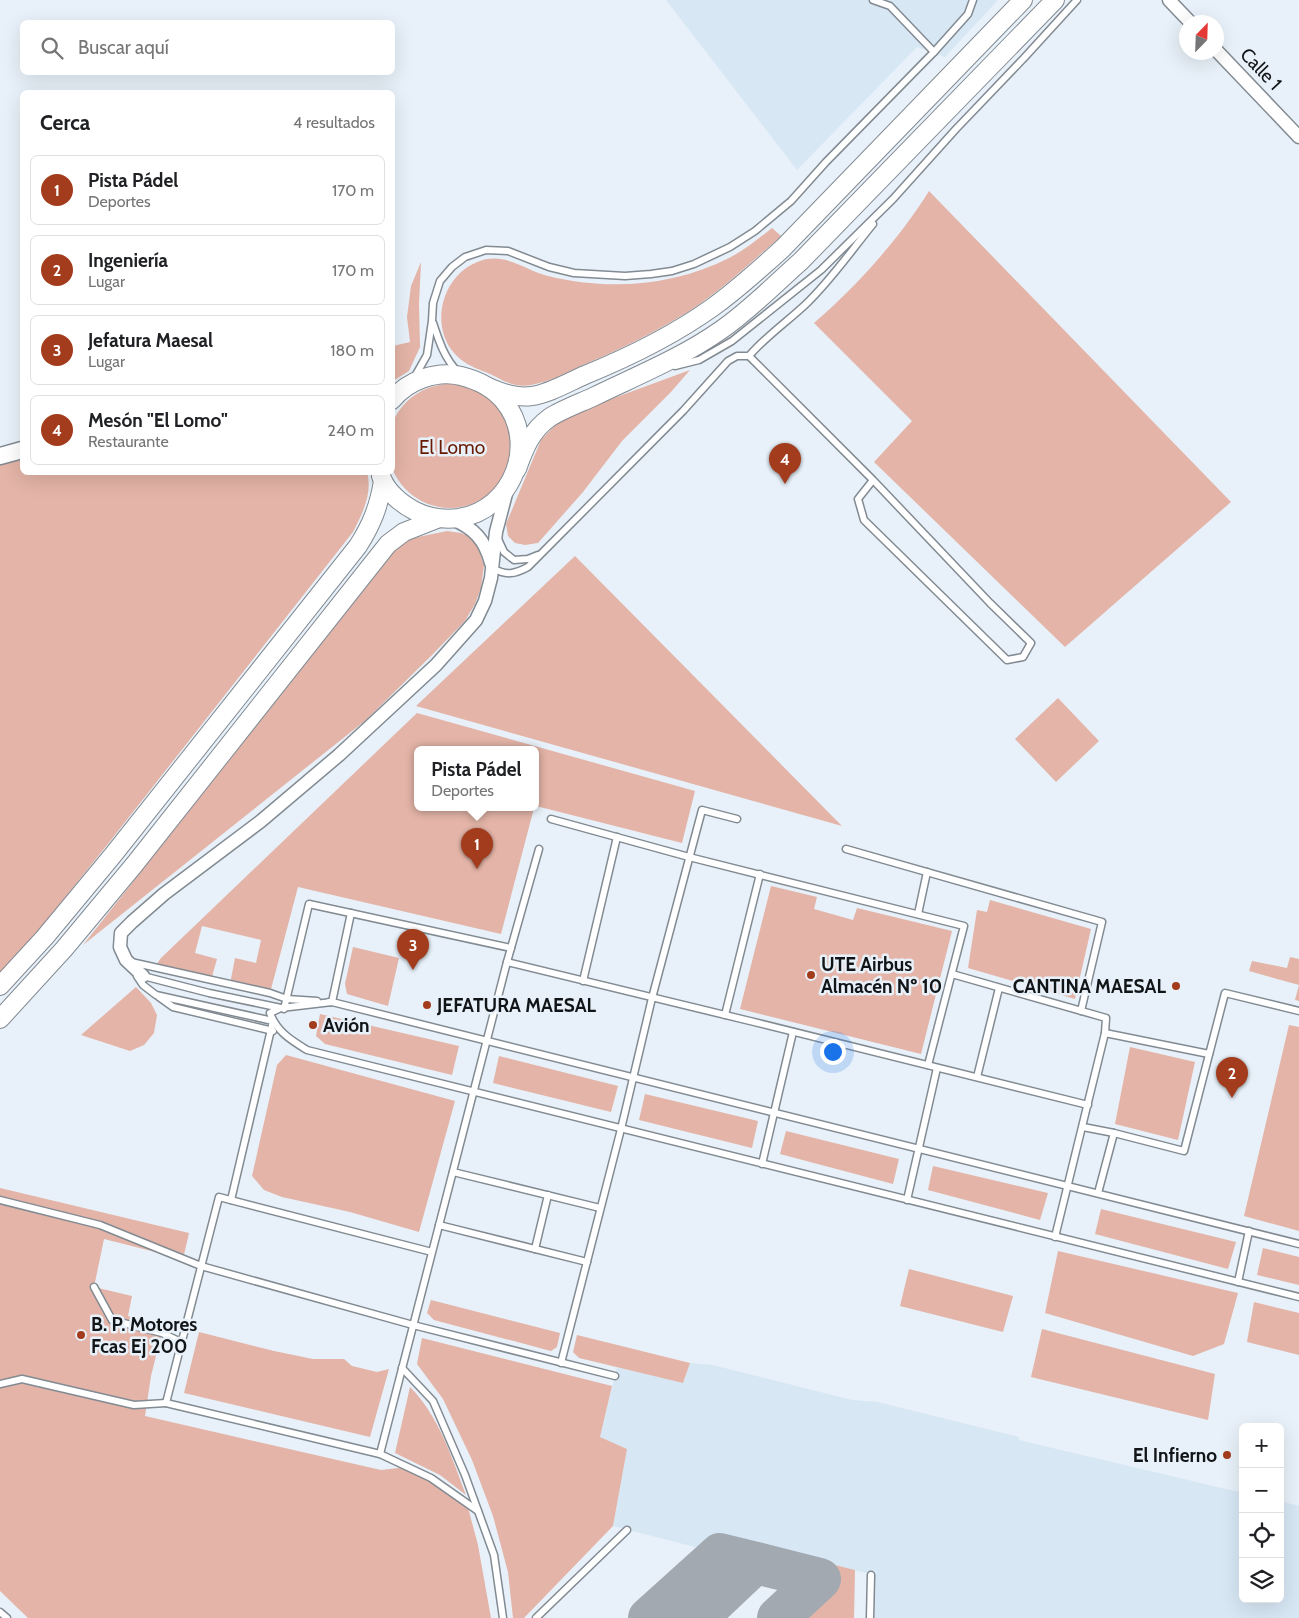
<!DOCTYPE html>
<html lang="es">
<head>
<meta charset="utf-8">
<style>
  body { margin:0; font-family:Cabin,sans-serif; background:#f2f2f2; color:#202124 }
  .controls { position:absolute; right:15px; bottom:15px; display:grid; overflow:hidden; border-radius:8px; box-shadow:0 5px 20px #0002 }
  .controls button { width:45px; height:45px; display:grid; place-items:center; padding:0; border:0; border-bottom:1px solid #e0e0e0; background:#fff; color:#202124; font:25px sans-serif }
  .compass { position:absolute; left:1179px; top:15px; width:45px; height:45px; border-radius:50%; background:#fff; box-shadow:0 5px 20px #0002; rotate:23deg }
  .you { position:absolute; left:832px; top:1051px; width:18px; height:18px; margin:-12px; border:4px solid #fff; border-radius:50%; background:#1a73e8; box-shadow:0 0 0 8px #1a73e833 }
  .badge { display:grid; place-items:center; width:32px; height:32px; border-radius:50%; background:#a33c1c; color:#fff; font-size:16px; font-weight:700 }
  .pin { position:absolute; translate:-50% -41px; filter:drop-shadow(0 1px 2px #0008) }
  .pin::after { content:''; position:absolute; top:26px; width:18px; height:15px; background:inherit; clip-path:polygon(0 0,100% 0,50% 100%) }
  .popup { position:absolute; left:414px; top:746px; width:125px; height:65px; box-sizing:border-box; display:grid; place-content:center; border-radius:8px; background:#fff; filter:drop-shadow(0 1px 4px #0005); font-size:16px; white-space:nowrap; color:#757577 }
  .popup b { font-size:19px; color:#202124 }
  .popup::after { content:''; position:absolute; left:50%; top:100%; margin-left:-10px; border:10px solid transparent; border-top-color:#fff }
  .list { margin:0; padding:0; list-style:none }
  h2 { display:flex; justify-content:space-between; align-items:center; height:65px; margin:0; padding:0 20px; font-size:21px }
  h2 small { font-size:16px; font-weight:400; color:#757577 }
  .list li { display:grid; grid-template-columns:32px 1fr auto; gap:15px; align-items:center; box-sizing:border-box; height:70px; margin:0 10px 10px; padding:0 10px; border:1px solid #e0e0e0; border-radius:8px }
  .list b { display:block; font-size:19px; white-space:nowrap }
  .list p { margin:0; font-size:16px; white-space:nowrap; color:#757577 }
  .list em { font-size:16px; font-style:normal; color:#757577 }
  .icon { flex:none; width:28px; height:28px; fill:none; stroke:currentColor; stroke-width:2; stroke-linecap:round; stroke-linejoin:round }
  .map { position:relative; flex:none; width:1299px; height:1618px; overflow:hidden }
  .search { position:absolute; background:#fff; box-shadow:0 5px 20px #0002; left:20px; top:20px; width:375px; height:55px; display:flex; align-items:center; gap:12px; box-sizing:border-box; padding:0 18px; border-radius:8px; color:#757577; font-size:19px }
  .panel { position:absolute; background:#fff; box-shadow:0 5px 20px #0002; left:20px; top:90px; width:375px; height:385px; border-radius:8px }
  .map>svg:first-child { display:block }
</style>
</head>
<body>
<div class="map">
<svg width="1299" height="1618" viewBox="0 0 1299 1618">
  <rect width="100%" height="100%" fill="#e8f1f9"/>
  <g fill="#d7e7f4">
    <path d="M666 0H998L945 57 917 47 797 170Z"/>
    <path d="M690 1363 713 1365 852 1400 878 1402 1019 1437V1440L1243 1493V1599H1280V1501L1299 1506V1618H870V1574L831 1564 820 1579 613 1526 627 1449 600 1437 617 1367 683 1383Z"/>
  </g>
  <g fill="#e3b4a7">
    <path d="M929 191 1231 502 1065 647 874 462 912 421 814 323C856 287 900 238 929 191Z"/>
    <path d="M772 228 781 236C755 259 729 283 701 303 665 328 623 348 583 365 566 373 549 382 531 385 520 387 509 384 500 379 483 369 469 369 455 354 428 325 443 273 480 261 505 252 525 270 548 276 608 291 674 286 729 258 745 250 758 239 772 228Z"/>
    <path d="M421 262 419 304 420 347 409 371 393 381V346L410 342 407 317 411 286Z"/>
    <path d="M690 370 671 392 622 441 583 492 538 543 525 545 515 543 508 536 506 524 541 440 558 422 584 409Z"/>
    <circle cx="450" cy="446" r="62"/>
    <path d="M22 459V472H367C373 494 362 514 353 532L111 840 43 925 0 972V464Z"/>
    <path d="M447 531 461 533 472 538 478 548 484 565 481 588 475 604 465 621 432 655 366 720 83 945 398 547 413 538Z"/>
    <path d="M575 556 842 826 416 706Z"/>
    <path d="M1058 698 1099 741 1056 782 1015 739Z"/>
    <path d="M417 713 695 791 682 843 536 806V750H418V808H534L501 934 298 887 270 993 230 984 235 958 256 963 261 940 202 926 195 953 217 959 211 980 154 968 161 958Z"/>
    <path d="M771 886 817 897 814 909 853 920 857 908 952 931 921 1054 740 1009Z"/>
    <path d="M990 900 1091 929 1075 999 968 968 977 910 987 912Z"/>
    <path d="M353 947 399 958 388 1006 347 994 345 984Z"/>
    <path d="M1290 957 1299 959V1001L1295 1000 1299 985 1249 971 1252 961 1287 968Z"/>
    <path d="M136 987 151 1003 157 1015 154 1033 144 1045 130 1051 81 1035Z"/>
    <path d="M320 1014 459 1046 452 1075 325 1044 316 1036Z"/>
    <path d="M1289 1025 1299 1027V1231L1244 1216Z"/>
    <path d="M1130 1047 1195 1062 1178 1140 1115 1124Z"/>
    <path d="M286 1055 455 1101 419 1232 350 1212 282 1197 264 1190 252 1176 277 1065Z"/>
    <path d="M499 1056 618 1086 611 1112 493 1083Z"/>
    <path d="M645 1094 758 1121 752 1148 639 1120Z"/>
    <path d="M786 1131 899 1159 893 1184 780 1154Z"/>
    <path d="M933 1166 1048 1193 1040 1220 928 1190Z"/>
    <path d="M0 1188 189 1233 183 1259 104 1239 94 1287 132 1296 128 1316 164 1324 151 1376 145 1416 381 1470 407 1467 467 1504 478 1545 491 1618H28L0 1591Z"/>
    <path d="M1101 1209 1236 1242 1228 1269 1095 1234Z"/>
    <path d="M1263 1248 1299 1257V1285L1257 1275Z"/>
    <path d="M1058 1251 1238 1293 1224 1344 1193 1356 1045 1313Z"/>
    <path d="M909 1269 1013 1296 1003 1332 900 1306Z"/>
    <path d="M431 1300 560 1333 557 1347 551 1351 434 1320 427 1313Z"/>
    <path d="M1254 1302 1299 1313V1355L1247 1342Z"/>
    <path d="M1042 1329 1215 1374 1208 1420 1031 1377Z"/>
    <path d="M199 1332 274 1351 313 1359H344L352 1366 377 1372 389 1369 370 1437 184 1393Z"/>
    <path d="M577 1335 690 1363 683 1383 579 1358 573 1352Z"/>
    <path d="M422 1338 612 1386 600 1437 627 1449 613 1526 524 1618H513L508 1572 493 1516 472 1460 443 1399 417 1364Z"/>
    <path d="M410 1387C439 1416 452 1458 466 1495L440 1475 395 1453Z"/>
    <path d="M831 1564 855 1570 854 1618H777L820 1579Z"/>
  </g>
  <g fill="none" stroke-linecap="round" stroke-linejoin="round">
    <g stroke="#a2a9b0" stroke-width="42">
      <path d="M649 1618 720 1554 820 1579 778 1618"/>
      <path d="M697 1618 755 1563"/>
    </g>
    <g stroke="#828a92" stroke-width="9">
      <g id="service">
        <path d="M873 0 890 6 934 52"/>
        <path d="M433 323C439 341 444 357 457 371"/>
        <path d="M749 356 873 480 990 603 1031 643 1023 657 1007 660 864 520 858 499 873 480"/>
        <path d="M675 366 699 360 732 341 821 270 893 199 956 129 1024 58 1077 0"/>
        <path d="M414 378 427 355 432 321 433 303 440 281 452 267 465 257 486 250 508 251 549 267 574 273 625 276 651 274 672 271 694 264 730 247 755 231 791 201 826 162 934 52 968 14 973 0"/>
        <path d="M498 539 504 552 514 560 528 559 538 555"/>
        <path d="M493 568C506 576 515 574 528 567L683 411 728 361 737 356H749C766 336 787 322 806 304 831 280 851 251 873 224"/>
        <path d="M551 819 689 857 964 926 928 1065"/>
        <path d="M846 849 1102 922 1081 1011"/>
        <path d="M918 914 927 872"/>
        <path d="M131 962 270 993 287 999 317 1001"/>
        <path d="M507 962 539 849"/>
        <path d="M952 974 1106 1018 1105 1033"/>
        <path d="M137 976 143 985 156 995 273 1021 231 1200"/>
        <path d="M143 976 209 993 281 1008 270 1013C277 1032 291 1040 307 1050L1299 1297"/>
        <path d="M583 981 617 837"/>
        <path d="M159 997 173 1007 273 1031"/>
        <path d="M329 1002H332L351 913"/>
        <path d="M281 1008 332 1002 1299 1244"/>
        <path d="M284 1009 309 904 511 948"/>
        <path d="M725 1015 760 874"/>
        <path d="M977 1077 999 988"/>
        <path d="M1083 1127 1114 1133"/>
        <path d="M762 1164 793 1032"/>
        <path d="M453 1172 600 1208"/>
        <path d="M1098 1193 1114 1133 1184 1151 1225 993 1299 1011"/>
        <path d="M0 1200 100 1225 201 1266 413 1325 615 1376"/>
        <path d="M907 1200 937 1068"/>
        <path d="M439 1225 587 1262"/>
        <path d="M1055 1237 1105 1033 1209 1054"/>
        <path d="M535 1249 548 1195"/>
        <path d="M432 1252 219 1197 166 1403 380 1454 507 962 750 1021 1088 1105"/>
        <path d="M1238 1282 1249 1231"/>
        <path d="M94 1287 112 1320 162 1333 181 1342"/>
        <path d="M561 1363 621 1129 652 998 702 810 737 819"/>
        <path d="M402 1368 433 1401 465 1475 494 1555 503 1618"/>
        <path d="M0 1384 22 1379 134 1405 166 1403"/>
        <path d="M380 1454 431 1478 478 1511"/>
        <path d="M0 1612 7 1618"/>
        <path d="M536 1618 627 1530"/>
        <path d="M870 1618 871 1575"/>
      </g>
    </g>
    <g stroke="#828a92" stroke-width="15">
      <g id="minor">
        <path d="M1169 0 1190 22"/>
        <path d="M1216 50 1299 137"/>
        <path d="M452 519C474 528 485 540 491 563"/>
        <path d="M143 976 126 960 120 947 121 933 132 922 164 894 261 821 339 755 436 665 476 620 485 601 491 578 496 532 507 490"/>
      </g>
    </g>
    <g stroke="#828a92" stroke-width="19">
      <path id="tertiary" d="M0 456 22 450"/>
    </g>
    <g stroke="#828a92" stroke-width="20">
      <g id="secondary">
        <path d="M488 387C502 393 516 398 532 396 548 394 569 382 585 375 629 357 674 335 713 307 738 289 760 269 783 248L1023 0"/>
        <path d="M517 469C524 449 531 431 549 418 561 410 580 403 593 397 636 376 681 358 721 330 750 310 775 284 801 261L1055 0"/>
        <path d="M381 476C386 491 401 504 415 511 429 518 443 520 459 518 513 510 539 442 503 400 492 387 477 380 461 376 437 370 408 380 392 400"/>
        <path d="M0 986 45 937 113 855 358 546C372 524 379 506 383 481"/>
        <path d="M0 1019 64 949 134 865 388 544 404 532 437 519"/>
      </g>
    </g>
    <use href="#service" stroke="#fff" stroke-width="6"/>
    <use href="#minor" stroke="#fff" stroke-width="12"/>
    <use href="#tertiary" stroke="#fff" stroke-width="16"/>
    <use href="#secondary" stroke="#fff" stroke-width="18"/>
  </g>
  <g fill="#a33c1c" stroke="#e8f1f9" stroke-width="2">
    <circle cx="811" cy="975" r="5"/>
    <circle cx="1176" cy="986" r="5"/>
    <circle cx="427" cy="1005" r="5"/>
    <circle cx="313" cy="1025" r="5"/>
    <circle cx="81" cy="1335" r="5"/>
    <circle cx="1227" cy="1455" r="5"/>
  </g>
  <g text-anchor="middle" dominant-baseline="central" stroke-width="5" stroke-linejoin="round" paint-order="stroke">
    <g font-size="19" fill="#121518" stroke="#e8f1f9">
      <text transform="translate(1261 69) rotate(46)">Calle 1</text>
    </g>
    <g font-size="19" fill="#681b02" stroke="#e8f1f9">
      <text x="452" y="447">El Lomo</text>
    </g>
    <g font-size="19" font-weight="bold" fill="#121518" stroke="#e8f1f9" text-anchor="start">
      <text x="821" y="964">UTE Airbus<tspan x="821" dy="22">Almacén Nº 10</tspan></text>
      <text x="1166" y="986" text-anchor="end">CANTINA MAESAL</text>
      <text x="437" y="1005">JEFATURA MAESAL</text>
      <text x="323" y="1025">Avión</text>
      <text x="91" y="1324">B. P. Motores<tspan x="91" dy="22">Fcas Ej 200</tspan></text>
      <text x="1217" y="1455" text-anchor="end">El Infierno</text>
    </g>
  </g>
</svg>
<div class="controls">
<button>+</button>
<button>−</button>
<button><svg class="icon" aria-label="locate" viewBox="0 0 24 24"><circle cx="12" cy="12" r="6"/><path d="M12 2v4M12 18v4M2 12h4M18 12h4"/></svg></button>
<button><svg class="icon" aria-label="layers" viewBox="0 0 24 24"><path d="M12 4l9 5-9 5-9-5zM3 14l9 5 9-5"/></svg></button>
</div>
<svg class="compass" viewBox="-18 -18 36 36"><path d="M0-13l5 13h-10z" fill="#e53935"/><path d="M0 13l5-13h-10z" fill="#757577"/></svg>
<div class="you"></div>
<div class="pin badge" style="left:477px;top:869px">1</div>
<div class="popup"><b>Pista Pádel</b>Deportes</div>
<div class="pin badge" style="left:1232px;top:1098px">2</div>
<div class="pin badge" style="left:413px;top:970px">3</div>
<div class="pin badge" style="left:785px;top:484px">4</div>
<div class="search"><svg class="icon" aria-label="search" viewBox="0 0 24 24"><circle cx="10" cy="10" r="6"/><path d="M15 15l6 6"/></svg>Buscar aquí</div>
<section class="panel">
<h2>Cerca<small>4 resultados</small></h2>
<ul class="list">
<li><span class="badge">1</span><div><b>Pista Pádel</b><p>Deportes</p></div><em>170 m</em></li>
<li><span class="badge">2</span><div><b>Ingeniería</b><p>Lugar</p></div><em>170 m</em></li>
<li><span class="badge">3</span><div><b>Jefatura Maesal</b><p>Lugar</p></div><em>180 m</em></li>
<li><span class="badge">4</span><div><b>Mesón &quot;El Lomo&quot;</b><p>Restaurante</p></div><em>240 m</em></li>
</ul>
</section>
</div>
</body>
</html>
